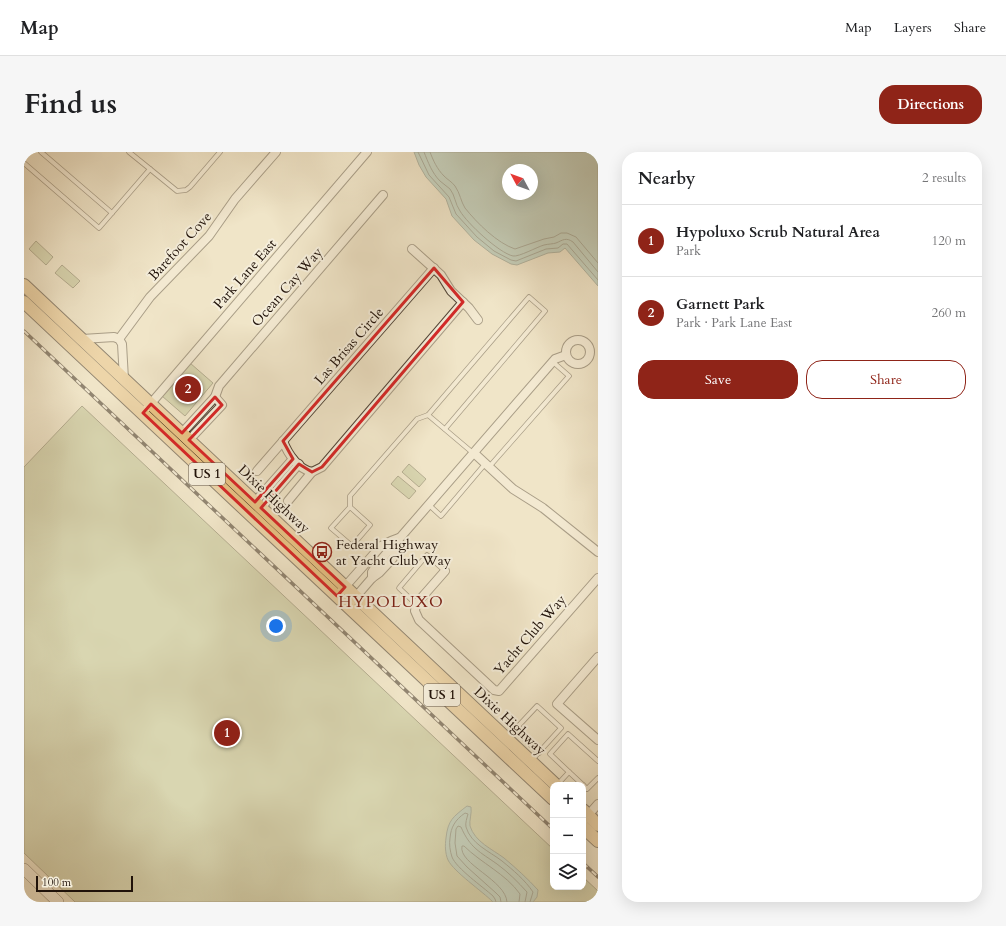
<!DOCTYPE html>
<html lang="en">
<head>
<meta charset="utf-8">
<style>
  body { margin:0; font-family:Cardo,serif; background:#f6f6f6; color:#202124 }
  .controls { position:absolute; right:12px; bottom:12px; display:grid; overflow:hidden; border-radius:8px; box-shadow:0 4px 16px #0002 }
  .controls button { width:36px; height:36px; display:grid; place-items:center; padding:0; border:0; border-bottom:1px solid #e0e0e0; background:#fff; color:#202124; font:20px sans-serif }
  .compass { position:absolute; left:478px; top:12px; width:36px; height:36px; border-radius:50%; background:#fff; box-shadow:0 4px 16px #0002; rotate:311deg }
  .scale { position:absolute; left:12px; bottom:10px; width:97px; box-sizing:border-box; padding-left:4px; border:2px solid #201209; border-top:0; font-size:11px; line-height:14px; white-space:nowrap; color:#201209; -webkit-text-stroke:3px #f5eedb; paint-order:stroke }
  .you { position:absolute; left:252px; top:474px; width:14px; height:14px; margin:-10px; border:3px solid #fff; border-radius:50%; background:#1a73e8; box-shadow:0 0 0 6px #1a73e833 }
  .badge { display:grid; place-items:center; width:26px; height:26px; border-radius:50%; background:#8f2418; color:#fff; font-size:13px; font-weight:700 }
  .pin { position:absolute; translate:-50% -50%; border:2px solid #fff; box-shadow:0 1px 4px #0006 }
  .list { margin:0; padding:0; list-style:none }
  h2 { display:flex; justify-content:space-between; align-items:center; height:52px; margin:0; padding:0 16px; font-size:17px }
  h2 small { font-size:13px; font-weight:400; color:#757577 }
  .list li { display:grid; grid-template-columns:26px 1fr auto; gap:12px; align-items:center; box-sizing:border-box; height:72px; padding:0 16px; border-top:1px solid #e0e0e0 }
  .list b { display:block; font-size:15px; white-space:nowrap }
  .list p { margin:0; font-size:13px; white-space:nowrap; color:#757577 }
  .list em { font-size:13px; font-style:normal; color:#757577 }
  .actions { display:flex; gap:8px; padding:12px 16px }
  .actions a { flex:1; padding:9px 0; border:1px solid #8f2418; border-radius:16px; text-align:center; font-size:14px; color:#8f2418 }
  .actions .main { background:#8f2418; color:#fff }
  .icon { flex:none; width:22px; height:22px; fill:none; stroke:currentColor; stroke-width:2; stroke-linecap:round; stroke-linejoin:round }
  .map { position:relative; flex:none; width:574px; height:750px; overflow:hidden; border-radius:16px }
  header { display:flex; align-items:center; gap:24px; box-sizing:border-box; height:56px; padding:0 20px; background:#fff; border-bottom:1px solid #e0e0e0 }
  header strong { font-size:19px }
  nav { display:flex; gap:22px; margin-inline-start:auto; font-size:14px }
  .intro { display:flex; align-items:center; justify-content:space-between; box-sizing:border-box; height:96px; padding:0 24px }
  h1 { margin:0; font-size:28px }
  .button { padding:10px 18px; border-radius:16px; background:#8f2418; color:#fff; font-size:14px; font-weight:700 }
  main { display:flex; gap:24px; padding:0 24px }
  aside { flex:1; background:#fff; border-radius:16px; box-shadow:0 4px 16px #0002 }
  .map>svg:first-child { display:block }
</style>
</head>
<body>
<header>
<strong>Map</strong>
<nav><a>Map</a><a>Layers</a><a>Share</a></nav>
</header>
<div class="intro"><h1>Find us</h1><a class="button">Directions</a></div>
<main>
<div class="map">
<svg width="574" height="750" viewBox="0 0 574 750">
  <rect width="100%" height="100%" fill="#f0e5c8"/>
  <filter id="stains"><feTurbulence type="fractalNoise" baseFrequency=".005" numOctaves="4"/><feColorMatrix values="0 0 0 0 .2 0 0 0 0 .09 0 0 0 0 .02 0 0 0 .5 -.17"/></filter>
  <radialGradient id="worn" r=".72"><stop offset=".6" stop-color="#630" stop-opacity="0"/><stop offset="1" stop-color="#630" stop-opacity=".3"/></radialGradient>
  <g fill="#bcc394" stroke="#6e6a4e">
    <path d="M12 89 29 105 22 113 5 97Z"/>
    <path d="M38 113 56 129 49 136 31 121Z"/>
    <path d="M166 211 189 231 161 264 138 244Z"/>
    <path d="M58 254 529 697V735H559V725L574 739V750H51L0 701V315Z"/>
    <path d="M385 312 402 327 395 335 378 320Z"/>
    <path d="M374 324 392 339 385 347 367 332Z"/>
  </g>
  <g fill="#9abfb7" stroke="#697a71" fill-rule="evenodd">
    <path d="M390 0H574V134L541 96 536 100 524 101 493 113 487 112 468 102 450 88 428 64 422 47 402 25 395 13ZM484 18H508V42H484Z"/>
    <path d="M443 654 447 655C448 661 445 669 446 674 451 690 468 697 480 706 492 716 504 727 514 738L513 745 509 750H469C458 739 430 720 424 708 421 701 421 693 422 686 424 668 429 665 443 654Z"/>
  </g>
  <g fill="none" stroke-linecap="round" stroke-linejoin="round">
    <g stroke="#5d6860" stroke-width="1">
      <path d="M394 0 405 23 425 45 432 62 453 85 470 99 487 108 492 109 522 97 534 96 539 92H543L574 128"/>
      <path d="M400 0C404 10 408 21 416 29 419 32 423 34 426 37 431 43 431 52 436 59 443 71 475 101 489 104 495 105 513 95 520 93 524 92 529 92 532 91 539 88 542 85 549 90L574 120"/>
      <path d="M406 0C409 8 413 17 420 24 424 28 428 30 431 34 436 41 437 50 441 56 453 71 473 91 491 97L520 87 530 85 537 81H543L552 85 574 111"/>
      <path d="M472 750 471 747 469 744C459 735 432 716 428 705 426 699 425 692 426 686 427 675 431 668 441 661L444 662C443 666 441 671 442 675 447 692 465 699 478 709 489 718 501 728 509 740L506 750"/>
      <path d="M477 750 476 745 472 741 443 715 433 704 431 691 432 677 434 674 437 675C446 696 456 700 473 712 484 720 494 730 503 740L501 750"/>
      <path d="M483 750C482 728 434 712 438 694H440C457 711 482 722 496 742L495 750"/>
    </g>
    <g stroke="#544739" stroke-width="5.5">
      <g id="lane">
        <path d="M17 0 88 61 126 17 153 39 162 38 166 35 196 0"/>
        <path d="M105 0 126 17"/>
        <path d="M0 11 75 76 88 61"/>
        <path d="M404 263 505 145 521 159 421 277"/>
        <path d="M465 315 545 224 529 210"/>
        <path d="M405 353 417 364 461 312"/>
        <path d="M326 355 346 373 328 394 307 376 326 355V344L393 267 404 263 449 301"/>
        <path d="M392 452 375 436 403 403 421 419"/>
        <path d="M491 578 515 601"/>
        <path d="M484 585 513 554 537 576 508 608"/>
        <path d="M545 620 559 633"/>
        <path d="M533 633 545 620 526 602 544 582 574 609"/>
        <path d="M559 633 563 637 574 626"/>
      </g>
    </g>
    <g stroke="#544739" stroke-width="10">
      <g id="street">
        <path d="M388 97 417 123 427 139 445 156 454 168"/>
        <path d="M58 187 90 185 95 187 98 192 100 227"/>
        <path d="M95 187 126 145 185 84 211 47 252 0"/>
        <circle cx="554" cy="200" r="12"/>
        <path d="M123 256 343 0"/>
        <path d="M158 281 191 245 195 234 359 43"/>
        <path d="M165 288 198 253 191 245"/>
        <path d="M259 289C264 302 274 317 288 320"/>
        <path d="M450 301 489 337 519 356 574 400"/>
        <path d="M233 319 410 116"/>
        <path d="M264 349 288 320 298 315 439 150"/>
        <path d="M231 350 269 307"/>
        <path d="M237 356 275 312"/>
        <path d="M421 419 392 452 391 459 395 468 470 538 475 539 574 426"/>
        <path d="M348 426V420L355 410 531 207 542 203"/>
        <path d="M318 438 357 394 367 389 375 386"/>
        <path d="M329 448 348 426 355 421 369 406 374 391"/>
        <path d="M574 505 533 552 574 588"/>
        <path d="M559 669 574 652"/>
      </g>
    </g>
    <g stroke="#201209" stroke-width="12">
      <path id="secondary" d="M0 717 34 750"/>
    </g>
    <g stroke="#201209" stroke-width="14">
      <g id="primary">
        <path d="M0 133 532 633"/>
        <path d="M0 150 529 647"/>
        <path d="M559 658 574 673"/>
        <path d="M559 675 574 689"/>
      </g>
    </g>
    <use href="#lane" stroke="#f5eedb" stroke-width="4"/>
    <use href="#street" stroke="#f5eedb" stroke-width="8"/>
    <use href="#secondary" stroke="#f5eedb" stroke-width="11"/>
    <use href="#primary" stroke="#e8c284" stroke-width="12"/>
    <g stroke="#201209" stroke-width="3.5">
      <g id="rail">
        <path d="M0 179 529 677"/>
        <path d="M559 711 574 725"/>
      </g>
    </g>
    <use href="#rail" stroke="#f5eedb" stroke-width="2" stroke-dasharray="6" stroke-linecap="butt"/>
  </g>
  <path d="M0 0H574V750H0ZM410 116 439 150 298 315 288 320 275 312 237 356 321 435 313 444 119 261 127 252 158 281 191 245 198 253 165 288 231 350 269 307 259 289Z" fill="#f0e5c8" fill-opacity=".55" fill-rule="evenodd"/>
  <path fill="none" stroke="#d62828" stroke-width="3" stroke-linejoin="round" d="M410 116 439 150 298 315 288 320 275 312 237 356 321 435 313 444 119 261 127 252 158 281 191 245 198 253 165 288 231 350 269 307 259 289Z"/>
  <defs>
    <g id="bus-ring" transform="scale(1)"><circle r="9.5" fill="#f5eedb" stroke="#8f2418" stroke-width="1.5"/><path d="M-5-6H5V4H4V6H2V4H-2V6H-4V4H-5ZM-3.5-4V0h7V-4ZM-3.5 1.2v1.5H-2V1.2ZM2 1.2v1.5H3.5V1.2Z" fill="#8f2418"/></g>
  </defs>
  <g fill-rule="evenodd">
    <use href="#bus-ring" x="298" y="400"/>
  </g>
  <g text-anchor="middle" dominant-baseline="central" stroke-width="4" stroke-linejoin="round" paint-order="stroke">
    <g fill="#f5eedb" stroke="#605448" stroke-width="1">
      <rect x="165" y="311" width="36" height="22" rx="3"/>
      <rect x="400" y="532" width="36" height="22" rx="3"/>
    </g>
    <g font-size="13" font-weight="bold" fill="#201209">
      <text x="183" y="322">US 1</text>
      <text x="418" y="543">US 1</text>
    </g>
    <g font-size="14" fill="#201209" stroke="#f5eedb">
      <text transform="translate(156 94) rotate(-48)">Barefoot Cove</text>
      <text transform="translate(221 122) rotate(-49)">Park Lane East</text>
      <text transform="translate(263 135) rotate(-49)">Ocean Cay Way</text>
      <text transform="translate(325 194) rotate(-49)">Las Brisas Circle</text>
      <text transform="translate(250 347) rotate(43)">Dixie Highway</text>
      <text transform="translate(506 483) rotate(-49)">Yacht Club Way</text>
      <text transform="translate(486 569) rotate(43)">Dixie Highway</text>
    </g>
    <g font-size="14" fill="#201209" stroke="#f5eedb" text-anchor="start">
      <text x="312" y="392">Federal Highway<tspan x="312" dy="16">at Yacht Club Way</tspan></text>
    </g>
    <g font-size="16" letter-spacing="1" fill="#7a1f14" stroke="#f5eedb">
      <text x="367" y="450">HYPOLUXO</text>
    </g>
  </g>
  <rect width="100%" height="100%" filter="url(#stains)"/>
  <rect width="100%" height="100%" fill="url(#worn)"/>
</svg>
<div class="controls">
<button>+</button>
<button>−</button>
<button><svg class="icon" aria-label="layers" viewBox="0 0 24 24"><path d="M12 4l9 5-9 5-9-5zM3 14l9 5 9-5"/></svg></button>
</div>
<svg class="compass" viewBox="-18 -18 36 36"><path d="M0-13l5 13h-10z" fill="#e53935"/><path d="M0 13l5-13h-10z" fill="#757577"/></svg>
<div class="scale">100 m</div>
<div class="you"></div>
<div class="pin badge" style="left:203px;top:581px">1</div>
<div class="pin badge" style="left:164px;top:237px">2</div>
</div>
<aside>
<h2>Nearby<small>2 results</small></h2>
<ul class="list">
<li><span class="badge">1</span><div><b>Hypoluxo Scrub Natural Area</b><p>Park</p></div><em>120 m</em></li>
<li><span class="badge">2</span><div><b>Garnett Park</b><p>Park · Park Lane East</p></div><em>260 m</em></li>
</ul>
<div class="actions"><a class="main">Save</a><a>Share</a></div>
</aside>
</main>
</body>
</html>
